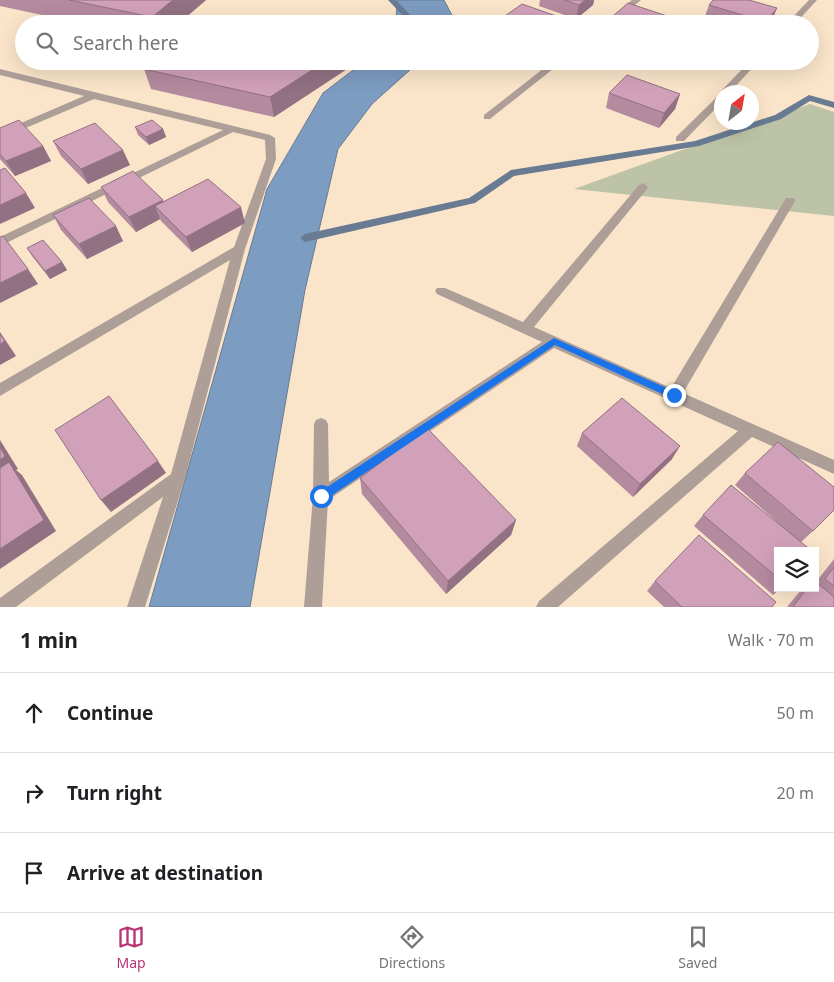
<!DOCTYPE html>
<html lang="en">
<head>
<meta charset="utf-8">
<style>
  body { margin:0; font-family:"Noto Sans",sans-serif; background:#f2f2f2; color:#202124 }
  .controls { position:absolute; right:15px; bottom:15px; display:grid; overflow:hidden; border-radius:0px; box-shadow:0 5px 20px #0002 }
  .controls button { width:45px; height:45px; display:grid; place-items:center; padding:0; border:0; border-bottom:1px solid #e0e0e0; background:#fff; color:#202124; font:25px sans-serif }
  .compass { position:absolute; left:714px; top:85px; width:45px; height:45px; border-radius:50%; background:#fff; box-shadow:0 5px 20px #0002; rotate:31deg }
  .stop { position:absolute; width:15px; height:15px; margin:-11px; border:4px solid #1a73e8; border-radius:50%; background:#fff }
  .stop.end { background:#1a73e8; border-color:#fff; box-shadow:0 1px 5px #0008 }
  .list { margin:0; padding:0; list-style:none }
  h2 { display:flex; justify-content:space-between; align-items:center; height:65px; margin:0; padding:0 20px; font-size:21px }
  h2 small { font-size:16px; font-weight:400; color:#757577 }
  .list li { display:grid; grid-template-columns:32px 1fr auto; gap:15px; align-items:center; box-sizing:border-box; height:80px; padding:0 20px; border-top:1px solid #e0e0e0 }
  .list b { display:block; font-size:19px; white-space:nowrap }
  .list em { font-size:16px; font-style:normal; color:#757577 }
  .icon { flex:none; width:28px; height:28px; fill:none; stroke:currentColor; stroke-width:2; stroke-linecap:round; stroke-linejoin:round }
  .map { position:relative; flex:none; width:834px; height:607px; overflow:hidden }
  .search { position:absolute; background:#fff; box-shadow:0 5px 20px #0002; left:15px; right:15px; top:15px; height:55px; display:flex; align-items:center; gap:12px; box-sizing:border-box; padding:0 18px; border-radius:28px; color:#757577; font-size:19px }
  .sheet { height:305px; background:#fff }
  nav { display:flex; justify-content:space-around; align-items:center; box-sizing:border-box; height:70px; border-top:1px solid #e0e0e0; background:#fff; font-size:14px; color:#757577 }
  nav a { display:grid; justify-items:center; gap:2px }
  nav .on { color:#ba3375 }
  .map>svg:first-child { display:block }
</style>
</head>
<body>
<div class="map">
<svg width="834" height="607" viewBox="0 0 834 607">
  <rect width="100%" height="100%" fill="#fae5ca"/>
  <path fill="#bcc3a6" d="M810 104 834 112V216L574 189Z"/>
  <g fill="#7d9cc1" stroke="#687b92">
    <path d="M397 0H444L454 19 451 24H396Z"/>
    <path d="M365 61H420L372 104 338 149 305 290 250 607H149L267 189 323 93Z"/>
  </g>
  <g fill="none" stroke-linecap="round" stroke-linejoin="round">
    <g fill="#687b92" fill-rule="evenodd">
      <path d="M388 0H396L419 24H411Z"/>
      <path d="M809 95 834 102V108L810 101 781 119 699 146 514 176 475 203 305 242 300 238 305 234 469 198 511 170 695 141 775 115Z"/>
    </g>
    <g fill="#ad9f98" fill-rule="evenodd">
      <path d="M632 0H641L612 24H603Z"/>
      <path d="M809 0H817L795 24H786Z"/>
      <path d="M553 61H563L490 119H484V115Z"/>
      <path d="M750 61H759L730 92H722V102L684 141H676V137L721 93 722 90Z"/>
      <path d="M0 69 270 135 275 138 276 159 245 249 185 478 145 607H127L163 497 16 607H0V598L171 474 230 260 0 396V383L234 247 266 159 265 140 233 132 0 246V237L223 130 94 99 0 139V132L84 96 0 75Z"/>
      <path d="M643 183 648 187 647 189 534 327 671 388 786 198H794L795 201 683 393 834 460V474L752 437 558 607H536L539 601 738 431 554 348 328 500 322 607H304L313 496 314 424 316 420 321 418 326 420 328 424 329 482 542 342 437 294 435 291 437 288H445L523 322 639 185Z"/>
    </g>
  </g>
  <g fill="#b48a9f">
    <path d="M0 0H206L178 24H84L0 6Z"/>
    <path d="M540 0H594L593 5 576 19 539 6Z"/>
    <path d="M709 5 777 8 770 24H720L704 19Z"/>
    <path d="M612 17 678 24H610Z"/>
    <path d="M502 18H562L561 24H502Z"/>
    <path d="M144 69H347L274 117 151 89Z"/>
    <path d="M609 93 680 94 675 109 659 128 606 108Z"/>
    <path d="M135 127 163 129 166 137 149 145 138 135Z"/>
    <path d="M0 128 43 146 51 161 15 176 0 159Z"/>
    <path d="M53 141 130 165 88 184 61 156Z"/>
    <path d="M101 187 164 202 245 223 192 252 161 221 160 219 136 232 108 202Z"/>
    <path d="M53 215 123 241 87 259 61 230Z"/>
    <path d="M27 248 62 262 67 270 50 279 32 256Z"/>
    <path d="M582 433 672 459 633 497 577 446Z"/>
    <path d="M745 473 813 531 801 542 778 551V588H782L773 595 694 526 703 515 776 521 735 485Z"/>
    <path d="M360 478 516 520 511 535 446 594 362 494Z"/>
    <path d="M834 559V607H787L801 590 803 588H815L816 582Z"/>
    <path d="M655 581 772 607H664L647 591Z"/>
  </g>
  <g fill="#927182">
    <path d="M173 0H206L178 24H154L152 17Z"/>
    <path d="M585 0H594L593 5 576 19 579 5Z"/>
    <path d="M777 8 771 22 770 24H765L766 22Z"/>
    <path d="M562 18 561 24H555Z"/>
    <path d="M326 61H346L347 69 274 117 270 97Z"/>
    <path d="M680 94 675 109 659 128 664 113Z"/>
    <path d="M163 129 166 137 149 145 146 137Z"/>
    <path d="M43 146 51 161 15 176 6 161Z"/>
    <path d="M123 150 130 165 88 184 81 169Z"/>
    <path d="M26 193 35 208 0 224V205Z"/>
    <path d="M163 200 169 215 155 206 160 219 136 232 129 217Z"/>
    <path d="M241 207 245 223 192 252 186 237Z"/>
    <path d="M116 226 123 241 87 259 79 244Z"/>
    <path d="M62 262 67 270 50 279 45 271Z"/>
    <path d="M28 269 38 284 0 303V283Z"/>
    <path d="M0 332 16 356 0 365Z"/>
    <path d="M0 440 18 469 16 470 22 475 56 531 0 569Z"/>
    <path d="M680 446 672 459 633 497 640 484Z"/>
    <path d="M158 461 166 473 111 512 101 500Z"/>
    <path d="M516 520 511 535 446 594 448 581Z"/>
  </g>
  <g fill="#d1a1b9" stroke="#927182">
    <path d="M69 0H173L152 17Z"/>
    <path d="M564 0H585L579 5Z"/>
    <path d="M713 0H749L777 8 766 22 709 5Z"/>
    <path d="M628 3 679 20 674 24H631L612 17Z"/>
    <path d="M522 4 562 18 555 24H518L502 18Z"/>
    <path d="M153 61H326L270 97 144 69Z"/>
    <path d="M627 75 680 94 664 113 609 93Z"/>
    <path d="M19 120 43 146 6 161 0 154V128Z"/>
    <path d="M152 120 163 129 146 137 135 127Z"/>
    <path d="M95 123 123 150 81 169 53 141Z"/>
    <path d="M5 168 26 193 0 205V170Z"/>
    <path d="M133 171 163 200 129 217 101 187Z"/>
    <path d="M208 179 241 207 186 237 155 206Z"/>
    <path d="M89 198 116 226 79 244 53 215Z"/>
    <path d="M3 236 28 269 0 283V237Z"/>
    <path d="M43 240 62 262 45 271 27 248Z"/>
    <path d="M0 334 5 341 0 344Z"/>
    <path d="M109 396 158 461 101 500 55 430Z"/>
    <path d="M622 398 680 446 640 484 582 433Z"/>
    <path d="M427 428 516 520 448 581 360 478Z"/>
    <path d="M778 442 834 487V510L813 531 745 473Z"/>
    <path d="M0 447 5 456 0 460Z"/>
    <path d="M9 462 44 520 0 549V468Z"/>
    <path d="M731 485 812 551H778V578L703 515Z"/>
    <path d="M699 535 776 602 772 607H682L655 581Z"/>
    <path d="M834 567V586L825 579Z"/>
    <path d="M815 581 834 597V607H793L807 588H815Z"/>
  </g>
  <path fill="#1a73e8" d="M554 338 678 393 679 395 678 398H671L555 345 325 500H318V493Z"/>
</svg>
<div class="controls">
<button><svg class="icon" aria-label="layers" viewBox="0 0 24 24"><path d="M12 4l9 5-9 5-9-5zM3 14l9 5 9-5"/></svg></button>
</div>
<svg class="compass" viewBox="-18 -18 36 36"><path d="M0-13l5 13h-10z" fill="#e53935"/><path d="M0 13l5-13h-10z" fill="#757577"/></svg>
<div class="stop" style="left:321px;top:496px"></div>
<div class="stop end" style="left:674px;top:395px"></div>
<div class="search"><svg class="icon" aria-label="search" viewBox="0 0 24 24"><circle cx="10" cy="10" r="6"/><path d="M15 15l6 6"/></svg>Search here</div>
</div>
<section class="sheet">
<h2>1 min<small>Walk · 70 m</small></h2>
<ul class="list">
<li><svg class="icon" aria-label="ahead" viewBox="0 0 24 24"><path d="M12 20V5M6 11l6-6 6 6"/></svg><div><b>Continue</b></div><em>50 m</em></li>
<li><svg class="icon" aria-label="right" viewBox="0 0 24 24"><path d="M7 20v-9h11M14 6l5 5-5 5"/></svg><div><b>Turn right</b></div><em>20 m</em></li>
<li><svg class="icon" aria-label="arrive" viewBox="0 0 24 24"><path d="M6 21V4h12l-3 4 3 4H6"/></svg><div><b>Arrive at destination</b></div></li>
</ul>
</section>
<nav>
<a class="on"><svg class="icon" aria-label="map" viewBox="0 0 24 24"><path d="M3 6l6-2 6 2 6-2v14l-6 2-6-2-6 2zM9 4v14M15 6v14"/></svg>Map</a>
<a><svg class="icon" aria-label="directions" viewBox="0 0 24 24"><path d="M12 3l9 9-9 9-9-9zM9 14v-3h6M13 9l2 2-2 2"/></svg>Directions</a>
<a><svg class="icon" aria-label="saved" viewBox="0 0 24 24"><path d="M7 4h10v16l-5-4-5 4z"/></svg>Saved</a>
</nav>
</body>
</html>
